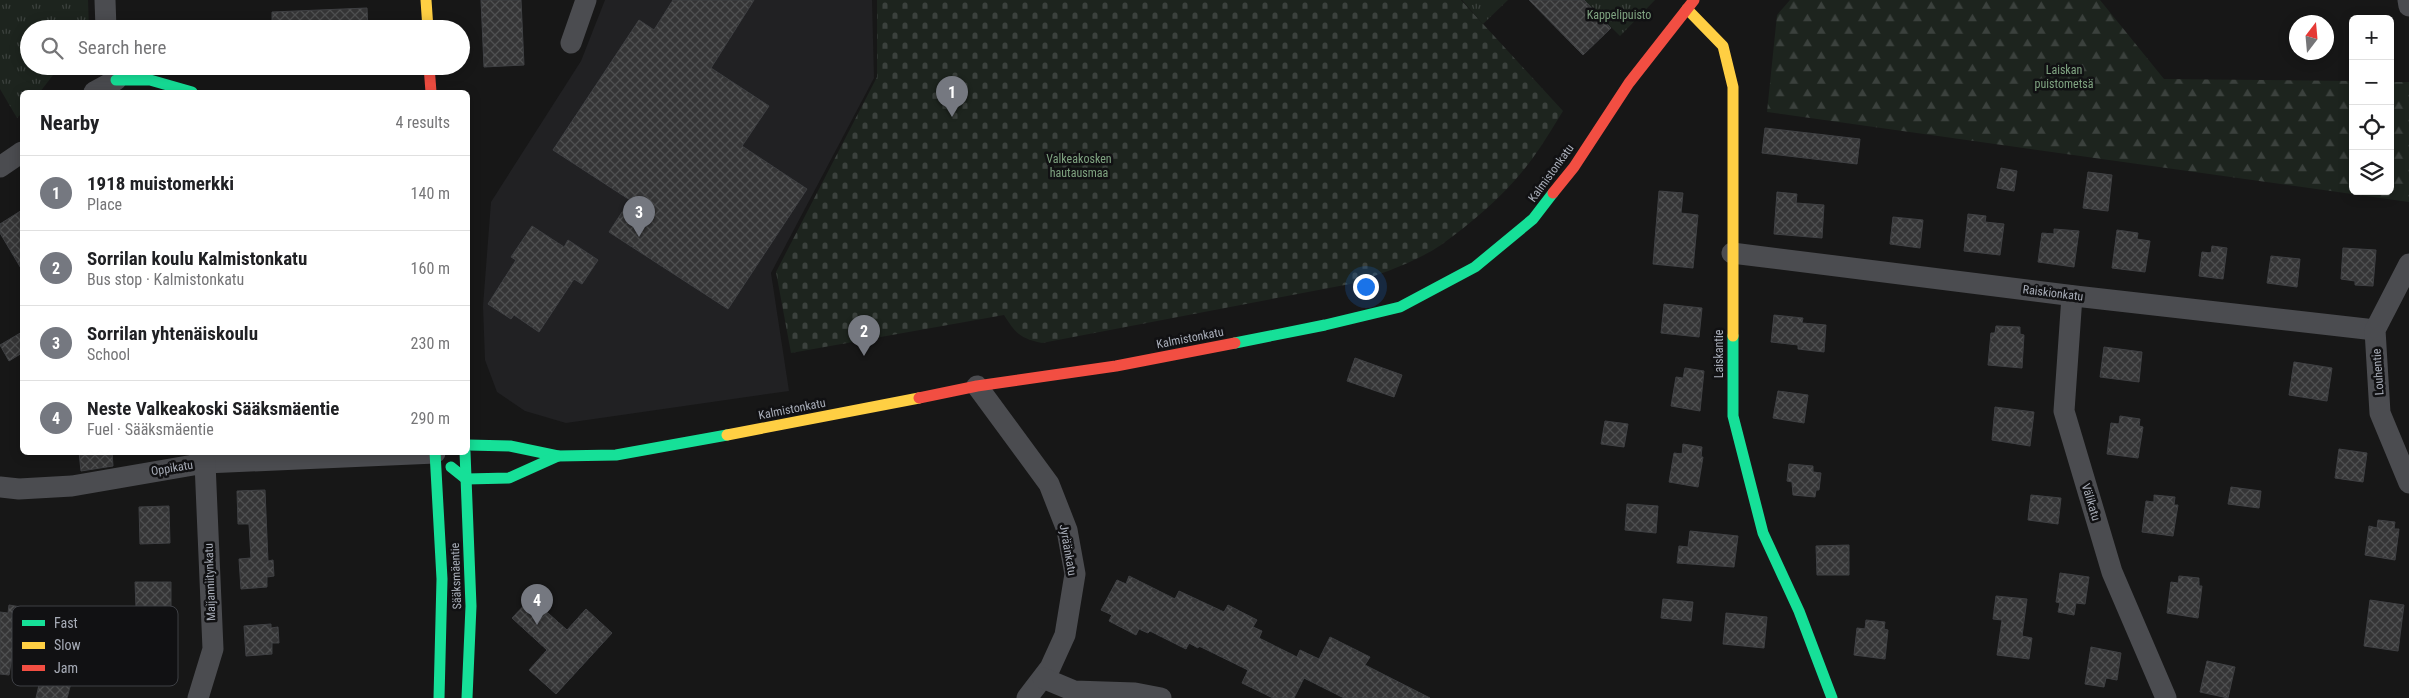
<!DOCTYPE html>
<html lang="en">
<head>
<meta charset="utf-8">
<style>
  body { margin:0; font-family:"Roboto Condensed",sans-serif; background:#f6f6f6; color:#202124 }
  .controls { position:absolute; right:15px; top:15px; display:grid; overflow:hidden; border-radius:8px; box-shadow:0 2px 12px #0003 }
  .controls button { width:45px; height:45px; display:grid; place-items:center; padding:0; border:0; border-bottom:1px solid #e0e0e0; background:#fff; color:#202124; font:25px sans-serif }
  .compass { position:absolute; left:2289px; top:15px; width:45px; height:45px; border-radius:50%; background:#fff; box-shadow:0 2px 12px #0003; rotate:16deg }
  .you { position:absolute; left:1365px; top:286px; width:18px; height:18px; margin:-12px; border:4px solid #fff; border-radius:50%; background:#1a73e8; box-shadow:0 0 0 8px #1a73e833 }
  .badge { display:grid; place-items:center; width:32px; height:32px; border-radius:50%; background:#757880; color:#fff; font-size:16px; font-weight:700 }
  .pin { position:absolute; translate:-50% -41px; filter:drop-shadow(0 1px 2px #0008) }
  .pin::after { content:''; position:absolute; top:26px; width:18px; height:15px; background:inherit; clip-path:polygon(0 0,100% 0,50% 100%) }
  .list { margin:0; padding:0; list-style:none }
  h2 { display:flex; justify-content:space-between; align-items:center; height:65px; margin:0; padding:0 20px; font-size:21px }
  h2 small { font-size:16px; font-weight:400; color:#757577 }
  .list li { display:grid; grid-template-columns:32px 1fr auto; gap:15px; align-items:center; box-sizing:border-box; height:75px; padding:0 20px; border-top:1px solid #e0e0e0 }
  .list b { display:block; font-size:19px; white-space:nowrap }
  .list p { margin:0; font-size:16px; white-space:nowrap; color:#757577 }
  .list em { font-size:16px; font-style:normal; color:#757577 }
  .icon { flex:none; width:28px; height:28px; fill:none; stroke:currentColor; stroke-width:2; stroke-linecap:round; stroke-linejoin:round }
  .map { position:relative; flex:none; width:2409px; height:698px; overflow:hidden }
  .search { position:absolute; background:#fff; box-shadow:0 2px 12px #0003; left:20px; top:20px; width:450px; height:55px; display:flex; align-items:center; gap:12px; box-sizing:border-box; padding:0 18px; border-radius:28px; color:#757577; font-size:19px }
  .panel { position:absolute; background:#fff; box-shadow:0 2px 12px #0003; left:20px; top:90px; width:450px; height:365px; border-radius:8px }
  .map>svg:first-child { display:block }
</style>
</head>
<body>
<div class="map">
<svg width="2409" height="698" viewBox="0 0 2409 698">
  <defs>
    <pattern id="forest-firs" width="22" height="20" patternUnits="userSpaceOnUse" patternTransform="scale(1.25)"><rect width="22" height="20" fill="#1d241e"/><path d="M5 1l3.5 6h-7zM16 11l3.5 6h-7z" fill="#3b413d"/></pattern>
    <pattern id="cemetery-stones" width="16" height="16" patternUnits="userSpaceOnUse" patternTransform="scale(1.25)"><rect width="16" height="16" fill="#1d241e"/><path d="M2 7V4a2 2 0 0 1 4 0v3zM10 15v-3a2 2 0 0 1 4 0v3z" fill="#3b413d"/></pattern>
    <pattern id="park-tufts" width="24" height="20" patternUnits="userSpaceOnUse" patternTransform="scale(1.25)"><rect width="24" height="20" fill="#1d241e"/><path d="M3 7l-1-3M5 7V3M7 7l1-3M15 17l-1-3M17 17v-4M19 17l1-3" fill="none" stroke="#3b413d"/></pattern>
    <pattern id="building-cross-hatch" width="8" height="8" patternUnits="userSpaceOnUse" patternTransform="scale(1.25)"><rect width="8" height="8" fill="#353536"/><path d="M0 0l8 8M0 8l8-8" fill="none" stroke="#4f5051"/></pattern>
  </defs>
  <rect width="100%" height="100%" fill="#171717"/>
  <path fill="#212123" d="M605 0H872L874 78 771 273 789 391 566 423 525 411 497 392 485 360 483 306 491 202 581 61Z"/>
  <path fill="url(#forest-firs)" d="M1790 0H2100L2164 79 2353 81V191H2390V82H2409V202L1767 112 1777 15Z"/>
  <path fill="url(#cemetery-stones)" d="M877 0H1461L1563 111C1553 127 1543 144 1532 159 1508 192 1474 221 1441 245 1416 262 1379 275 1350 284L1042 343C1020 338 1016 334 1004 315L791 353 776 272 877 77Z"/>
  <g fill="url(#park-tufts)">
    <path d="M0 0H88L89 29H29V66H60L40 92H22V113L17 118 0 89Z"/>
    <path d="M1462 0H1508L1483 24Z"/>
    <path d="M1584 0H1655L1620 36Z"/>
  </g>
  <g fill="url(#building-cross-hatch)" stroke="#3f4043">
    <path d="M481 0H521L524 65 484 67Z"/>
    <path d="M673 0H754L711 68 769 106 742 146 807 189 728 309 609 232 630 200 553 150 639 20 654 30Z"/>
    <path d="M1529 0H1584L1611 28 1583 55Z"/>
    <path d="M367 8 368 29H272V12Z"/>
    <path d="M1765 128 1860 139 1857 164 1762 153Z"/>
    <path d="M2001 168 2017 171 2014 191 1997 188Z"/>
    <path d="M2088 172 2112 175 2108 211 2083 208Z"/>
    <path d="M1659 191 1683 193 1681 213 1698 215 1693 268 1653 264Z"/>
    <path d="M1777 192 1797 194 1796 203 1824 205 1822 238 1774 234Z"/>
    <path d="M22 210V270L0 233V224Z"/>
    <path d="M1968 214 1986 216 1985 222 2004 224 2000 255 1964 251Z"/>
    <path d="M1893 217 1923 220 1920 248 1890 244Z"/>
    <path d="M532 226 564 247 568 240 598 260 582 284 574 279 539 332 514 315 511 319 488 304 516 260 511 257Z"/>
    <path d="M2054 229 2079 231 2074 267 2038 262 2042 233 2054 234Z"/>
    <path d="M2117 230 2138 233 2137 239 2150 241 2145 272 2112 268Z"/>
    <path d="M2212 246 2227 248 2223 279 2199 276 2202 252 2211 253Z"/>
    <path d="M2343 248 2376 250 2373 286 2355 285V281L2341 279Z"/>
    <path d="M2271 256 2300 259 2297 287 2267 283Z"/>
    <path d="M1664 304 1702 308 1699 337 1661 333Z"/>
    <path d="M1774 315 1803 318 1802 323 1826 325 1824 352 1798 349V345L1771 342Z"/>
    <path d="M1996 326 2020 327V334L2024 335 2022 368 1988 365 1991 333H1995Z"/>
    <path d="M22 332V353L9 361 0 345Z"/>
    <path d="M2104 347 2142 352 2139 382 2100 377Z"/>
    <path d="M1355 358 1402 375 1394 397 1347 381Z"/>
    <path d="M2294 362 2332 368 2327 401 2289 395Z"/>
    <path d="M1685 368 1704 371 1700 411 1671 406 1676 377 1683 378Z"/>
    <path d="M1778 391 1808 395 1804 423 1773 418Z"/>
    <path d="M1995 407 2034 412 2030 446 1992 440Z"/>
    <path d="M2120 416 2140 419 2139 426 2143 427 2138 458 2107 454 2111 423 2119 424Z"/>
    <path d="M1605 421 1628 424 1624 447 1601 444Z"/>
    <path d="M1683 444 1702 447 1701 457H1703L1698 487 1669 482 1674 453 1682 454Z"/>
    <path d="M2339 449 2367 453 2363 482 2335 478Z"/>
    <path d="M79 452H112L113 466 81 471Z"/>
    <path d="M1789 464 1813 466V472L1821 473 1819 490H1816L1815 497 1793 495 1792 482 1787 481Z"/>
    <path d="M2231 487 2261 491 2259 508 2228 504Z"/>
    <path d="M265 490 268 561 273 560 274 576 267 577V587L241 589 239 559 251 558 249 524H238L237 491Z"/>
    <path d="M2031 495 2061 498 2058 524 2028 520Z"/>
    <path d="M2154 495 2175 497 2174 505H2178L2173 536 2142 532 2146 501 2154 502Z"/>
    <path d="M1627 504 1658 506 1656 533 1625 530Z"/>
    <path d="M169 506 170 543 140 544 139 507Z"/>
    <path d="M2378 520 2395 522 2394 529H2399L2395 560 2365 555 2369 526 2377 528Z"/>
    <path d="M1690 531 1738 536 1734 567 1677 563 1679 546 1688 547Z"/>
    <path d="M1849 545V575H1817L1816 546Z"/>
    <path d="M2060 573 2089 577 2085 604 2076 603 2074 615 2058 612 2060 603 2056 602Z"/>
    <path d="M1129 576 1175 599 1179 591 1224 612 1228 605 1257 620 1253 627 1262 631 1259 638 1297 657 1300 650 1319 659 1330 637 1370 657 1365 665 1430 698H1344L1304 678 1294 698H1273L1242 683 1248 670 1199 646 1198 648 1189 643 1186 649 1150 631 1148 633 1139 629 1136 635 1109 621 1112 615 1101 610 1117 580 1126 584Z"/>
    <path d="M2179 576 2199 578V586H2202L2198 618 2167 613 2171 582 2178 583Z"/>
    <path d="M135 582H171V621H143V608H136Z"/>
    <path d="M1996 596 2027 599 2022 636 2032 638 2029 659 1997 655 2002 620 1993 619Z"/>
    <path d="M531 598 567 630 586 609 612 633 556 694 529 670 547 650 512 618Z"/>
    <path d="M1663 599 1693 602 1691 621 1661 618Z"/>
    <path d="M2370 600 2404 605 2398 651 2364 646Z"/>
    <path d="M9 605 27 608 25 616H29L25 639 15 638 9 675 0 674V612L8 613Z"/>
    <path d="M1726 613 1767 617 1764 648 1723 644Z"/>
    <path d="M1866 620 1885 622 1884 629 1888 630 1885 659 1854 655 1857 628 1865 629Z"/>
    <path d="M271 624V628L278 627 279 643H272V654L246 656 244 626Z"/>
    <path d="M2091 647 2121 653 2117 680 2106 678 2104 687 2085 684Z"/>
    <path d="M2207 661 2235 667 2228 698 2200 692Z"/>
    <path d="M41 676 71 683 67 698H36Z"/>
  </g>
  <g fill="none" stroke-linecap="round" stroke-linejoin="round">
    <g stroke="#4b4c50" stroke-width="21">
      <path d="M105 0 106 29"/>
      <path d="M2408 0 2409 6"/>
      <path d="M571 43 586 0"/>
      <path d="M94 92 116 80 113 66"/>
      <path d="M0 167 22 152"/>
      <path d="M1732 253 2075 296 2375 330"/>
      <path d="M2409 264 2375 330 2380 413 2409 483"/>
      <path d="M2072 296 2064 411 2112 572 2166 698"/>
      <path d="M977 386 1049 484 1067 530 1075 574 1065 635 1050 668 1027 698"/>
      <path d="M0 487 19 489 72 486 205 463 435 453"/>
      <path d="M1043 678 1074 691 1135 693 1161 698"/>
      <path d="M198 698 213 649 205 463 199 452"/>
    </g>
    <g stroke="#16e098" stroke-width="11">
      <path d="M116 80H150L192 92"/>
      <path d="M1733 336V416L1763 533 1799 611 1832 698"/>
      <path d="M1235 343 1325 325 1400 307 1475 267 1533 219 1553 193"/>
      <path d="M468 445 510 446 558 456 616 455 727 435"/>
      <path d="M435 452 442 579 439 698"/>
      <path d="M465 452 471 606 467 698"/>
      <path d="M451 467 466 479 509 478 558 456"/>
    </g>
    <g stroke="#ffcf43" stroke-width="11">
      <path d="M426 0 428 29"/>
      <path d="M1687 9 1723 46 1733 87V336"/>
      <path d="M727 435 919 398"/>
    </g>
    <g stroke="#f24e42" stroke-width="11">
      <path d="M429 66 431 92"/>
      <path d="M1553 193 1574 167 1629 83 1694 0"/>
      <path d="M919 398 977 386 1116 366 1235 343"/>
    </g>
  </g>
  <g text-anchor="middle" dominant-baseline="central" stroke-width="5" stroke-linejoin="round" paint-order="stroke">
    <g font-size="12" fill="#7fa381" stroke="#111113">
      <text x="1619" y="15">Kappelipuisto</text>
      <text x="2064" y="70">Laiskan<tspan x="2064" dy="14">puistometsä</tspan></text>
      <text x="1079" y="159">Valkeakosken<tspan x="1079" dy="14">hautausmaa</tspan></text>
    </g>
    <g font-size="12" fill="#a8adb8" stroke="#111113">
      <text transform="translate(1551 173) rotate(-54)">Kalmistonkatu</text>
      <text transform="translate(2053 293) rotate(7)">Raiskionkatu</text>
      <text transform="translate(1190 338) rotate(-11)">Kalmistonkatu</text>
      <text transform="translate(1719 354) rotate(-90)">Laiskantie</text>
      <text transform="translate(2378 372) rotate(-94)">Louhentie</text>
      <text transform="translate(792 409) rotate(-11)">Kalmistonkatu</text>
      <text transform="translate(172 468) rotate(-9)">Oppikatu</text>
      <text transform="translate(2091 502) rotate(73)">Välikatu</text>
      <text transform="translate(1068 550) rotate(80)">Jyräänkatu</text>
      <text transform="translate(456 576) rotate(-92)">Sääksmäentie</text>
      <text transform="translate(210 582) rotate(-92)">Maijanniitynkatu</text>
    </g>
  </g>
  <rect x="12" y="606" width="166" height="80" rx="8" fill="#111113" stroke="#3e4045" stroke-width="1"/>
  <rect x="22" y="620" width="23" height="6" fill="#16e098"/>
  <rect x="22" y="642" width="23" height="7" fill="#ffcf43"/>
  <rect x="22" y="665" width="23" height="6" fill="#f24e42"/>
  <g font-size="14" fill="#a8adb8">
    <text x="54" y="628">Fast</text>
    <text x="54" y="650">Slow</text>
    <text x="54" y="673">Jam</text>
  </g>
</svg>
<div class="controls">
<button>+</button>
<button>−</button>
<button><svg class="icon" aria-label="locate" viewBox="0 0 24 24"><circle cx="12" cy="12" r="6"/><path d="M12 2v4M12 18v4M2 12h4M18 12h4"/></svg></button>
<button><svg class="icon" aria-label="layers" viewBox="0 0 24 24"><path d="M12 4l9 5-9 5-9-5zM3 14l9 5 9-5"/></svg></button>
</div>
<svg class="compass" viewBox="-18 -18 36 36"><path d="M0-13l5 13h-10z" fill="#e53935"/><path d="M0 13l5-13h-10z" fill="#757577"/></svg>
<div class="you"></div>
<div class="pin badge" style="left:952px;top:117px">1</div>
<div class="pin badge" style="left:864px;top:356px">2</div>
<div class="pin badge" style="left:639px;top:237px">3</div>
<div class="pin badge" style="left:537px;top:625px">4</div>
<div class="search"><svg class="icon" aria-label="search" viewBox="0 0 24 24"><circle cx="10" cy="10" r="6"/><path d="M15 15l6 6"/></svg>Search here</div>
<section class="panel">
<h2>Nearby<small>4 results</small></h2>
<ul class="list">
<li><span class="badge">1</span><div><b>1918 muistomerkki</b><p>Place</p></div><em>140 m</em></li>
<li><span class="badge">2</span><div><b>Sorrilan koulu Kalmistonkatu</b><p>Bus stop · Kalmistonkatu</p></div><em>160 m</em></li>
<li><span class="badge">3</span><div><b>Sorrilan yhtenäiskoulu</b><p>School</p></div><em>230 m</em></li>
<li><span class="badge">4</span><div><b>Neste Valkeakoski Sääksmäentie</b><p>Fuel · Sääksmäentie</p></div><em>290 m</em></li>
</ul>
</section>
</div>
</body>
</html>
